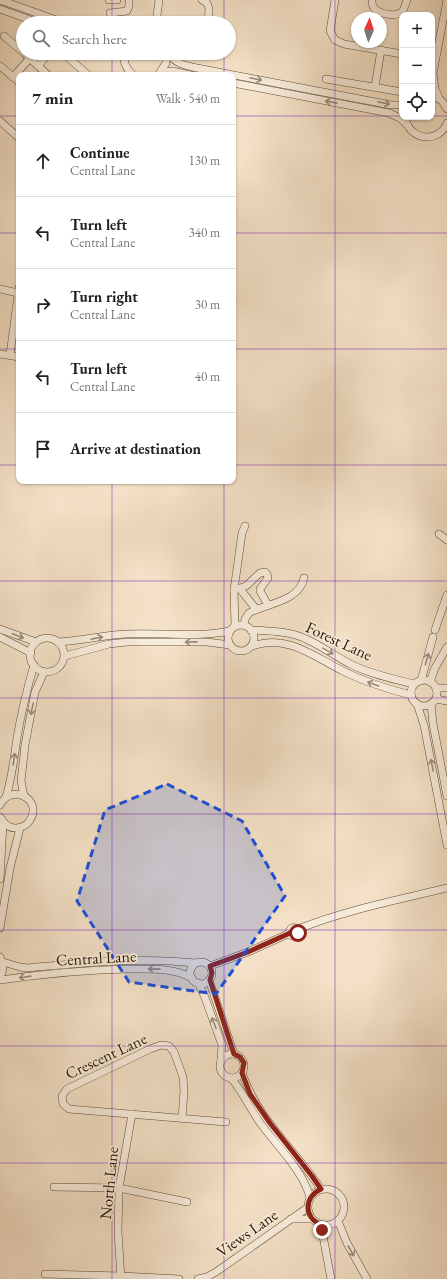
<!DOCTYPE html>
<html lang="en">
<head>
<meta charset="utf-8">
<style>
  body { margin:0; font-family:"EB Garamond",serif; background:#f2f2f2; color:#222 }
  .controls { position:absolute; right:12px; top:12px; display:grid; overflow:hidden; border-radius:8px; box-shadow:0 1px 3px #0004 }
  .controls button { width:36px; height:36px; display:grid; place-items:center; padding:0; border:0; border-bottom:1px solid #e0e0e0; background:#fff; color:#222; font:20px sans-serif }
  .compass { position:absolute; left:351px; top:12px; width:36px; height:36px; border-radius:50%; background:#fff; box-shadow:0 1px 3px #0004; rotate:3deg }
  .stop { position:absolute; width:12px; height:12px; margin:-9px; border:3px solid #8f2418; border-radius:50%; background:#fff }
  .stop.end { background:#8f2418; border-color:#fff; box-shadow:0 1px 4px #0008 }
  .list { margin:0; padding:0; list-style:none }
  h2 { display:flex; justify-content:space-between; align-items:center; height:52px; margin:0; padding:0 16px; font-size:17px }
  h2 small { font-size:13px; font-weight:400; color:#767676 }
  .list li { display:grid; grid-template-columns:26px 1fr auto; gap:12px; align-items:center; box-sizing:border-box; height:72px; padding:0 16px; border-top:1px solid #e0e0e0 }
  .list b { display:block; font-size:15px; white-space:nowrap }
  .list p { margin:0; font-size:13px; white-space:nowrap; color:#767676 }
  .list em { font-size:13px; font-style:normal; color:#767676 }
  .icon { flex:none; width:22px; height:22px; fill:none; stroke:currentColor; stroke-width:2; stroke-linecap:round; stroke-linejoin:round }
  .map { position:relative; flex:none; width:447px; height:1279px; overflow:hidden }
  .search { position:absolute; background:#fff; box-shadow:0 1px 3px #0004; left:16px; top:16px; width:220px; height:44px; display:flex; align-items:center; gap:10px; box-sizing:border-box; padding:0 14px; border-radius:22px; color:#767676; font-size:15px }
  .panel { position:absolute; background:#fff; box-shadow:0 1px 3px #0004; left:16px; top:72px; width:220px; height:412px; border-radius:8px }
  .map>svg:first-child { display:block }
</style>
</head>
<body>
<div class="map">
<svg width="447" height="1279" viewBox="0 0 447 1279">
  <rect width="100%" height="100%" fill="#f3e0c6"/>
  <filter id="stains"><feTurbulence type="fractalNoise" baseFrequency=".005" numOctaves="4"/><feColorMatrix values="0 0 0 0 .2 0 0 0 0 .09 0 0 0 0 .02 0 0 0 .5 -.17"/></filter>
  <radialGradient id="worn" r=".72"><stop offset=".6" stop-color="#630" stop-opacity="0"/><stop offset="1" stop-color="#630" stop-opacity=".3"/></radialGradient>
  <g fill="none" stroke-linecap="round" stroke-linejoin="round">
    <g stroke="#5c4b32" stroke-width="8">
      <g id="minor">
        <path d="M0 0 65 23"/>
        <path d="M109 0H117"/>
        <path d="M202 0 207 3 209 9 208 23"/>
        <path d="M335 0 330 31 335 40 344 44 402 54"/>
        <path d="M372 0C372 3 372 7 375 9 382 15 397 17 403 11L407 0"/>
        <path d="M0 9 39 23"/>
        <path d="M110 13 127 11 129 6V0"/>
        <path d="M156 23 159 0"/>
        <path d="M4 36 23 52"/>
        <path d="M24 53 48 75"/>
        <path d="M63 53 88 75"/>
        <path d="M124 53C123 62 126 69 133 75"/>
        <path d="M167 53C177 64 183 65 197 68L391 105H402"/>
        <path d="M0 66 19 82"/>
        <path d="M38 66 49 53"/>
        <path d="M161 72 172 71 191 75"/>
        <path d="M159 74 166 63 167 53"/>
        <path d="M13 77 30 58"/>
        <path d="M326 79 402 92"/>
        <path d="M233 83 389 113 400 118 407 125"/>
        <path d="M375 87 381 50"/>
        <path d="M432 95 442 101 447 109"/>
        <path d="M439 98 435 89 433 73 447 0"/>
        <path d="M0 121 19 138"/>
        <path d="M406 121C412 141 439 143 447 123"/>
        <path d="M0 289 18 293"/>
        <path d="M0 354 19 357"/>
        <path d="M10 355 19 288"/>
        <path d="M439 534 447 540"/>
        <path d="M240 589 256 609"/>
        <path d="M234 590 246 586 260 573 265 572 267 574 268 578 260 589V591L268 605"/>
        <path d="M244 625 245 619 249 613C267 603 299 602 304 578"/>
        <circle cx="241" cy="638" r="13"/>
        <path d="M235 626 234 590 242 533 245 526"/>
        <path d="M0 629 36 642"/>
        <path d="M251 630C270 631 289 631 306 639 322 646 336 657 352 665 371 674 393 679 414 684"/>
        <path d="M435 630 447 595"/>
        <path d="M0 637 31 653"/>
        <circle cx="47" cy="655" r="17"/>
        <path d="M58 642C81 641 103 635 126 634 160 632 196 638 230 631"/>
        <path d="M252 646C288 634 313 656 343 671 365 682 388 689 411 695"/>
        <path d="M65 656 109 644 127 642H207L230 645"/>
        <circle cx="424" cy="693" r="13"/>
        <path d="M421 681 433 637"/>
        <path d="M430 682 435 668 447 647"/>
        <path d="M436 688H447"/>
        <path d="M436 699 447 701"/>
        <path d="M417 704 424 725 447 845"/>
        <path d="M431 704 433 724 447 796"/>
        <path d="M24 796 21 781 25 745 35 692 44 672"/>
        <path d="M6 797C12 778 14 758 17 738 21 714 27 689 34 665"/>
        <path d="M0 805C12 782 43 800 30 820 28 824 23 827 17 828 9 829 4 824 0 817"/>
        <path d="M0 879 3 823"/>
        <circle cx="294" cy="932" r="4.5"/>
        <path d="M0 928 10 868 20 828"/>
        <path d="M298 929C346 910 397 900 447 888"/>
        <path d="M0 957C4 964 4 970 0 977"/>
        <path d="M3 962 20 967 27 968C83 963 139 957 195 963"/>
        <circle cx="201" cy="973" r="11"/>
        <path d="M210 966 248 952 290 933"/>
        <path d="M0 980C42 974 83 970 126 969 149 969 171 967 192 978"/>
        <path d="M209 980 234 1054"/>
        <path d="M198 983 204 995 222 1045 221 1060"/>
        <circle cx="232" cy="1066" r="12"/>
        <path d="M242 1073C257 1118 295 1150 321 1189"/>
        <path d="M231 1078C243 1092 250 1109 261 1124 276 1145 305 1173 310 1198"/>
        <path d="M182 1119 184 1091 183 1077 174 1052 169 1046 161 1045 150 1049 67 1089 62 1096 63 1104 69 1109 226 1122"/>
        <path d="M54 1187 119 1188 187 1202"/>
        <circle cx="326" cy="1207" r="18"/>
        <path d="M291 1219H312"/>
        <path d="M338 1221 347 1243 367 1279"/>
        <path d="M321 1225 331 1279"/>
        <path d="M45 1274 121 1276 179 1279"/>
        <path d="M121 1279 118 1231 119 1188 132 1114"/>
        <path d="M198 1279 207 1277 216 1272 307 1208"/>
      </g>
    </g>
    <use href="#minor" stroke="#f7ebda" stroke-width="7"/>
  </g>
  <defs><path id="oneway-shaft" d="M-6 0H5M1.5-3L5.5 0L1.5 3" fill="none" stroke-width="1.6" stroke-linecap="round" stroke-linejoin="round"/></defs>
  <g stroke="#9b8c78">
    <use href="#oneway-shaft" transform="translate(256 79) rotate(11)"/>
    <use href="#oneway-shaft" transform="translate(331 102) rotate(-169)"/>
    <use href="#oneway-shaft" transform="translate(384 103) rotate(11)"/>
    <use href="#oneway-shaft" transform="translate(18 636) rotate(21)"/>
    <use href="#oneway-shaft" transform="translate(97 638) rotate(-11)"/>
    <use href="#oneway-shaft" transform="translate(191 642) rotate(179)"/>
    <use href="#oneway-shaft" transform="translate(328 651) rotate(29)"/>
    <use href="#oneway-shaft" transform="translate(427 659) rotate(-74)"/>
    <use href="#oneway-shaft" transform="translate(373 684) rotate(-160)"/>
    <use href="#oneway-shaft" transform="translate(32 709) rotate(102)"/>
    <use href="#oneway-shaft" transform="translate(14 759) rotate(-82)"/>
    <use href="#oneway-shaft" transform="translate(432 765) rotate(-101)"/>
    <use href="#oneway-shaft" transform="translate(154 969) rotate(-179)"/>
    <use href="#oneway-shaft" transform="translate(25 977) rotate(172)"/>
    <use href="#oneway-shaft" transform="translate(214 1023) rotate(-110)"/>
    <use href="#oneway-shaft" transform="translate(351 1251) rotate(61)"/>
  </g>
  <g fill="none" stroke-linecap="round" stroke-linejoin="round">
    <path stroke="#8f2418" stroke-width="5" d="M298 933 294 936 290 933 248 952 210 966 212 973 210 980 234 1054 240 1057 244 1063 242 1073 250 1094 270 1123 312 1176 321 1189C304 1197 303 1218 322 1225V1230"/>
  </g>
  <path fill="#1d4ed8" fill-opacity="0.2" stroke="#1d4ed8" stroke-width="3" stroke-dasharray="8 5" stroke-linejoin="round" d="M167 784 242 821 285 896 216 994 129 982 77 901 105 810Z"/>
  <path fill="none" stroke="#7b2cbf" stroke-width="1" stroke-opacity="0.55" d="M112 0V23M224 0V23M335 0V1279M112 53V75M224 53V75M0 116H19M233 116H402M432 116H447M0 233H19M233 233H447M0 349H19M233 349H447M0 465H19M233 465H447M112 481V1279M224 481V1279M0 581H447M0 698H447M0 814H447M0 930H447M0 1046H447M0 1163H447"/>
  <g text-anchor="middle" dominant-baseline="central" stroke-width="3.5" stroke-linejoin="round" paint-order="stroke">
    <g font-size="16" fill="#2a1901" stroke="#f7ebda">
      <text transform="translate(339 641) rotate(25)">Forest Lane</text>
      <text transform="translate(96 958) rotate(-3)">Central Lane</text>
      <text transform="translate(106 1056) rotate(-25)">Crescent Lane</text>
      <text transform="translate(109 1183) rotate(-84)">North Lane</text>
      <text transform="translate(247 1233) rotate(-35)">Views Lane</text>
    </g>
  </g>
  <rect width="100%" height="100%" filter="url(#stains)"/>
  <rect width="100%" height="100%" fill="url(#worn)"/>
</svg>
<div class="controls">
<button>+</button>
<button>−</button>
<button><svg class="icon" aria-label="locate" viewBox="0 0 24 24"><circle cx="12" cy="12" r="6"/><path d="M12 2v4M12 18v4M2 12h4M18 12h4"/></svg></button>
</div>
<svg class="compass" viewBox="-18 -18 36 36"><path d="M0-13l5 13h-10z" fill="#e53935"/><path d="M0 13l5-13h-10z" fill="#767676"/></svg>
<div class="stop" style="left:298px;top:933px"></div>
<div class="stop end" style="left:322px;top:1230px"></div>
<div class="search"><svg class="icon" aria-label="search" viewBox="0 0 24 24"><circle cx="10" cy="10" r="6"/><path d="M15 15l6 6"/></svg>Search here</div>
<section class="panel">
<h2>7 min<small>Walk · 540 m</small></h2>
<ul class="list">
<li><svg class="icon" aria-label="ahead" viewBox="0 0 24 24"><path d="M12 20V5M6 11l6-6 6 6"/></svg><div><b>Continue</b><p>Central Lane</p></div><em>130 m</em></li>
<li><svg class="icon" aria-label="left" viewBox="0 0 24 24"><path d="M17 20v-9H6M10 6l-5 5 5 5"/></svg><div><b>Turn left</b><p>Central Lane</p></div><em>340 m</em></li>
<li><svg class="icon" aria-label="right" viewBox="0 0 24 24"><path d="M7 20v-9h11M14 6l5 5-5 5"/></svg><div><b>Turn right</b><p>Central Lane</p></div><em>30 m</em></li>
<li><svg class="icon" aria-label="left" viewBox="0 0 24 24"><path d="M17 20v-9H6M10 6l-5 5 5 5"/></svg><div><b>Turn left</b><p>Central Lane</p></div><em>40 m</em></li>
<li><svg class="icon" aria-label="arrive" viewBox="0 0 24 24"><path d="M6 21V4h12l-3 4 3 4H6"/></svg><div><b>Arrive at destination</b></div></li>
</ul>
</section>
</div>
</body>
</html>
